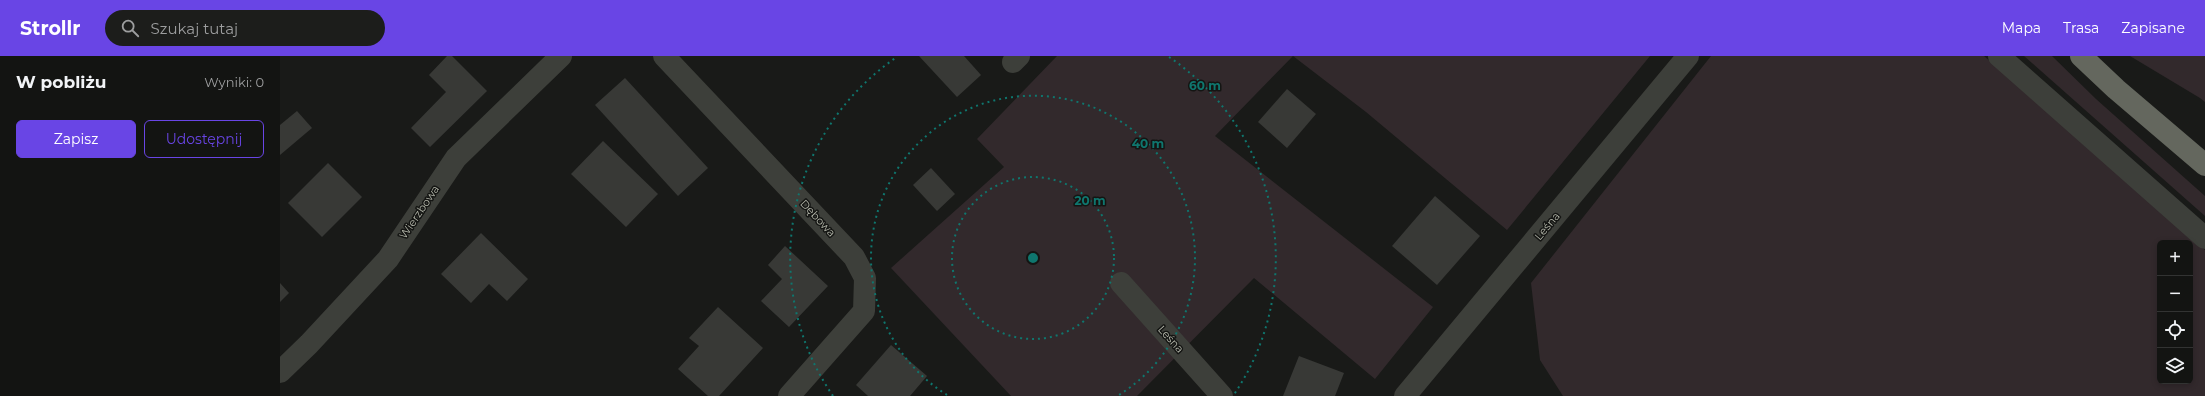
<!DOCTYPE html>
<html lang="pl">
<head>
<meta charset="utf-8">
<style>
  body { margin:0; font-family:Montserrat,sans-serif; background:#1c1d1b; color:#f1f3f6 }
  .controls { position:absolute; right:12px; bottom:12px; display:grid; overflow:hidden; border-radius:6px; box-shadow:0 2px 6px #0003 }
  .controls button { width:36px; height:36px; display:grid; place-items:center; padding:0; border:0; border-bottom:1px solid #323332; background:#131412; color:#f1f3f6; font:20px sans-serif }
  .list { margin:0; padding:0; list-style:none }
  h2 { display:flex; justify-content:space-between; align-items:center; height:52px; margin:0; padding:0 16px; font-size:17px }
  h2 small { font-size:13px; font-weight:400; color:#9d9e9f }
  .actions { display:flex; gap:8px; padding:12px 16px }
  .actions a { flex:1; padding:9px 0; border:1px solid #6945e5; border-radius:6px; text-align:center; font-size:14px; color:#6945e5 }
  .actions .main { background:#6945e5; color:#fff }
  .icon { flex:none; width:22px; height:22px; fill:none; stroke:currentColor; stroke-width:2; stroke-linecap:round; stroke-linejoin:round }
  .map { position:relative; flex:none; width:1925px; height:340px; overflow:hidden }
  header { display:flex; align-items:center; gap:24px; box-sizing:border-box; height:56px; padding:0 20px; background:#6945e5; color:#fff }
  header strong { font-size:19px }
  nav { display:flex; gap:22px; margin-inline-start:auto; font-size:14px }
  .search { width:280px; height:36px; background:#1c1d1b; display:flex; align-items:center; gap:10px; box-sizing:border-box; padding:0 14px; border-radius:22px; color:#9d9e9f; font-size:15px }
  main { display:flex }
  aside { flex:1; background:#131412 }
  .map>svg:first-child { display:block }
</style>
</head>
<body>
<header>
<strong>Strollr</strong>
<div class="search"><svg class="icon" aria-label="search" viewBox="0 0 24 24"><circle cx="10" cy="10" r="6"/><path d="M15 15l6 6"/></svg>Szukaj tutaj</div>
<nav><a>Mapa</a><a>Trasa</a><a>Zapisane</a></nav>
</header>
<main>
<aside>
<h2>W pobliżu<small>Wyniki: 0</small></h2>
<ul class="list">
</ul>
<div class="actions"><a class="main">Zapisz</a><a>Udostępnij</a></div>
</aside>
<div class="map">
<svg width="1925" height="340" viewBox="0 0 1925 340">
  <rect width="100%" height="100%" fill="#191a18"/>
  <g fill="#32292c" fill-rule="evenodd">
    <path d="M777 0H1370L1227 174 1086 56 1013 0 935 80 1153 251 1095 323 974 222 857 340H731L611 212 724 111 697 83Z"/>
    <path d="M1431 0H1704L1925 194V340H1283L1260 304 1251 227ZM1880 187H1910V325H1880Z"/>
    <path d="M1744 0H1772L1816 43 1925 140V160Z"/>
    <path d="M1850 0H1925V46L1920 42Z"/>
  </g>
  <g fill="#383936">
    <path d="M167 0H172L207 35 150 91 131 72 166 36 149 19Z"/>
    <path d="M639 0H684L701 19 677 41Z"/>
    <path d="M345 22 428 112 398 140 315 49Z"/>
    <path d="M1007 33 1036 58 1007 92 978 66Z"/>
    <path d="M17 55 32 72 0 99V69Z"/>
    <path d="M323 85 378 138 346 171 291 118Z"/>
    <path d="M48 107 82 141 42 181 8 147Z"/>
    <path d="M651 112 675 138 657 155 633 129Z"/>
    <path d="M1155 140 1200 180 1157 229 1112 190Z"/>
    <path d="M201 177 248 223 227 245 209 228 191 247 161 218Z"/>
    <path d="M505 190 548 230 509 271 481 245 502 223 488 209Z"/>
    <path d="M0 227 9 237 0 246Z"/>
    <path d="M438 251 483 292 439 340H428L398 313 419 290 409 282Z"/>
    <path d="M611 289 647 320 630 340H588L576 329Z"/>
    <path d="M1019 300 1064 317 1055 340H1003Z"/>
  </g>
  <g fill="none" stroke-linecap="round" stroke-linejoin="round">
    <g stroke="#3d3f3a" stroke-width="22">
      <path d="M384 0 574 201 585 222 584 255 509 340"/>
      <path d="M1719 0 1925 182"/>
      <path d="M733 6 739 0"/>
      <path d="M841 227 942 340"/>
      <path d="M0 316 29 288 108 203 176 102 281 0"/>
      <path d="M1125 340 1408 0"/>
    </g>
    <path stroke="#64675e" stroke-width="22" d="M1801 0 1836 33 1925 109"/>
  </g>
  <g fill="none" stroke="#0f766e" stroke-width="2" stroke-dasharray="2 4">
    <circle cx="753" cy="202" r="81"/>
    <path d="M667 339A162 162 0 1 1 839 339"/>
    <path d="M553 340A243 243 0 0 1 617 1M889 1A243 243 0 0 1 953 340"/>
  </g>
  <g text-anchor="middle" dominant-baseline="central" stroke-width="3" stroke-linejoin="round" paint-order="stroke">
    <g font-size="11" fill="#b6b9ac" stroke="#141513">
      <text transform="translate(139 156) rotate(-56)">Wierzbowa</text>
      <text transform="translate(538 162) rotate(47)">Dębowa</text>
      <text transform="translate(1267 170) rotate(-50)">Leśna</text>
      <text transform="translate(891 283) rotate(48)">Leśna</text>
    </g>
  </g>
  <circle cx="753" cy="202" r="6" fill="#0f766e" stroke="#141513" stroke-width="2"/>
  <g font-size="12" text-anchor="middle" font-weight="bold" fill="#0f766e" stroke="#141513" stroke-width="3" stroke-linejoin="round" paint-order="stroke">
    <text x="925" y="34">60 m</text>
    <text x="868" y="92">40 m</text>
    <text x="810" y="149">20 m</text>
  </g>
</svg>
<div class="controls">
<button>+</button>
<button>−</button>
<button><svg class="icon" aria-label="locate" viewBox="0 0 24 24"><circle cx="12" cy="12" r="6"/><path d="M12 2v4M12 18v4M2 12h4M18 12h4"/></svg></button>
<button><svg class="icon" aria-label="layers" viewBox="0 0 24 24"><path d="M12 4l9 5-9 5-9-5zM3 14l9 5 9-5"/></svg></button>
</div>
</div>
</main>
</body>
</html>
